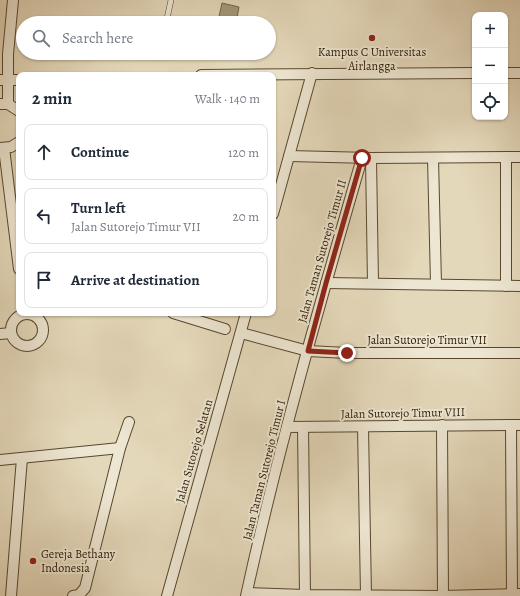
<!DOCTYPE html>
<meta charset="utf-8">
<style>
:root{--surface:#fff;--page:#f2f2f3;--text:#1f2937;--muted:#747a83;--line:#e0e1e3}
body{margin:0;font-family:Alegreya,serif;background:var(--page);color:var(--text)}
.controls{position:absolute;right:12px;top:12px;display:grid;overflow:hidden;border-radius:8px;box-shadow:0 1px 3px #0004}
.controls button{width:36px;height:36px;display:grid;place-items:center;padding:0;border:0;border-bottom:1px solid var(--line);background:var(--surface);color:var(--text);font:20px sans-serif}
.stop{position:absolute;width:12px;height:12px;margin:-9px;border:3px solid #8f2418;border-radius:50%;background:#fff}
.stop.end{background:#8f2418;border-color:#fff;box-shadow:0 1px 4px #0008}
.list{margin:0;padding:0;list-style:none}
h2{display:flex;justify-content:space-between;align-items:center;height:52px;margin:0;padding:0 16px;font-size:17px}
h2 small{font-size:13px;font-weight:400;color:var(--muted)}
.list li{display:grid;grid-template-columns:26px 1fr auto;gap:12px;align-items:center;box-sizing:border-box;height:56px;margin:0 8px 8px;padding:0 8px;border:1px solid var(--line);border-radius:8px}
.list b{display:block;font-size:15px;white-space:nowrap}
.list p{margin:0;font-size:13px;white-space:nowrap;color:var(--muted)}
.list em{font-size:13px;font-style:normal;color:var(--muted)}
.icon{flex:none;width:22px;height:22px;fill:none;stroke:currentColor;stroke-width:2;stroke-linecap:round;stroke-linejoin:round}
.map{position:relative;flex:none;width:520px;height:596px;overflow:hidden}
.search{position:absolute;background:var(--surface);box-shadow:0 1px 3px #0004;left:16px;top:16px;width:260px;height:44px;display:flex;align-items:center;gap:10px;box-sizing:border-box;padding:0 14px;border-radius:22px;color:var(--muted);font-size:15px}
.panel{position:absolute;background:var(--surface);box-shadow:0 1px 3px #0004;left:16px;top:72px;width:260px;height:244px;border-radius:8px}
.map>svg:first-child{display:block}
</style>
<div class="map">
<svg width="520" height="596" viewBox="0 0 520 596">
<rect width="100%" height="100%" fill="#e4d8ba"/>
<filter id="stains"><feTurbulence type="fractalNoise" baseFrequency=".005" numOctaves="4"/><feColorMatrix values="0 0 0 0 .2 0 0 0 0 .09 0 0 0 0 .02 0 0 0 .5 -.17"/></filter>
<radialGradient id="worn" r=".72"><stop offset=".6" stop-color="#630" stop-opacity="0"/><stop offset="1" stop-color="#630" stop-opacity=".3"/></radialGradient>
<path fill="#a5977b" stroke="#74644a" d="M222 3 239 7 236 23 218 21Z"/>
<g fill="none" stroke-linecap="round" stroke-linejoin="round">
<defs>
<path id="service" d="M166 23 171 0"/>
<g id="minor">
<path d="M505 73H520"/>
<path d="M201 75 475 73"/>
<path d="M0 80H19"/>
<path d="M0 104H8L19 111"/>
<path d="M8 104V54L13 0"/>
<path d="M0 148 11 147 19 142"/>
<path d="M4 148 19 269"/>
<path d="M289 156 371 158 520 157"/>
<path d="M506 157V286"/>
<path d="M371 158 373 283"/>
<path d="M433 158 436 284"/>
<path d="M273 214 312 73"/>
<path d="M326 283 520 286"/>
<path d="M173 313 225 329"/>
<circle cx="27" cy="330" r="16"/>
<path d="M241 333 308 351 347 353H520"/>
<path d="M0 334 11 333"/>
<path d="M442 425 443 596"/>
<path d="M511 425 512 594"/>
<path d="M287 427 520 425"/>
<path d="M303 427 305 595"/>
<path d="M363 428 366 595"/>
<path d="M0 460 120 448"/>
<path d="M247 593 305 595 443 596 520 594"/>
<path d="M11 596 22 458"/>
<path d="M73 596 79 595 85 588 120 448 129 422"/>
<path d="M167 596 246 313"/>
<path d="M246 596C278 449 320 303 362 158"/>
</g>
</defs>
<use href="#service" stroke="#58482e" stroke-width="6"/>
<use href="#minor" stroke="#58482e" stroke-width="12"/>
<use href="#service" stroke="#ede6d2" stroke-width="5"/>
<use href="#minor" stroke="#ede6d2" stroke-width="10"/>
</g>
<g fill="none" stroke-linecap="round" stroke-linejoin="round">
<path stroke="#8f2418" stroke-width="5" d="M347 353 308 351 326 283 362 158"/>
</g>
<g fill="#8f2418" stroke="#ede6d2" stroke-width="1.5">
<circle cx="372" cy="38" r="4"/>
<circle cx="33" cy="561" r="4"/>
</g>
<g text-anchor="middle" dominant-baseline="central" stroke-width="4" stroke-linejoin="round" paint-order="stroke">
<g font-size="12" fill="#2a1800" stroke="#ede6d2">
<text x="372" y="52">Kampus C Universitas<tspan x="372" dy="14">Airlangga</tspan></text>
<text x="41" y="554" text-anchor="start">Gereja Bethany<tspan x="41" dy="14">Indonesia</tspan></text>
</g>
<g font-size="12" fill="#2a1800" stroke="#ede6d2">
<text transform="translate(322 251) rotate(-74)">Jalan Taman Sutorejo Timur II</text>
<text x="427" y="340">Jalan Sutorejo Timur VII</text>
<text transform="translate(403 413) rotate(-1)">Jalan Sutorejo Timur VIII</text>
<text transform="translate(194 451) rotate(-74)">Jalan Sutorejo Selatan</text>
<text transform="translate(264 470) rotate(-76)">Jalan Taman Sutorejo Timur I</text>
</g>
</g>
<rect width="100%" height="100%" filter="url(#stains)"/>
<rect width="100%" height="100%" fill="url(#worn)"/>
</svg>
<div class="controls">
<button>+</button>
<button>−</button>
<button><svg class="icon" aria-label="locate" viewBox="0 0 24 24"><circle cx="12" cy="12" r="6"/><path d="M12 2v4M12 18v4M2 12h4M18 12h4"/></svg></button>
</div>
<div class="stop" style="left:362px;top:158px"></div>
<div class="stop end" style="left:347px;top:353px"></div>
<div class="search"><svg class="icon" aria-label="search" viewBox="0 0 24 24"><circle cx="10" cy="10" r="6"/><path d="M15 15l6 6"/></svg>Search here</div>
<section class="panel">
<h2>2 min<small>Walk · 140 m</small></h2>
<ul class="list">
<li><svg class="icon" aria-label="ahead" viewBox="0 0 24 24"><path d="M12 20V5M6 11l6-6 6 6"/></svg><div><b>Continue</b></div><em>120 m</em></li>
<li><svg class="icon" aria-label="left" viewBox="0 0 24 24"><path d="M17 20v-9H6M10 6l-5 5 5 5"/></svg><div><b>Turn left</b><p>Jalan Sutorejo Timur VII</p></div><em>20 m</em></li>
<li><svg class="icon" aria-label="arrive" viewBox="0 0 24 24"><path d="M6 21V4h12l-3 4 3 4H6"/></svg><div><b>Arrive at destination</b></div></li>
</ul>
</section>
</div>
